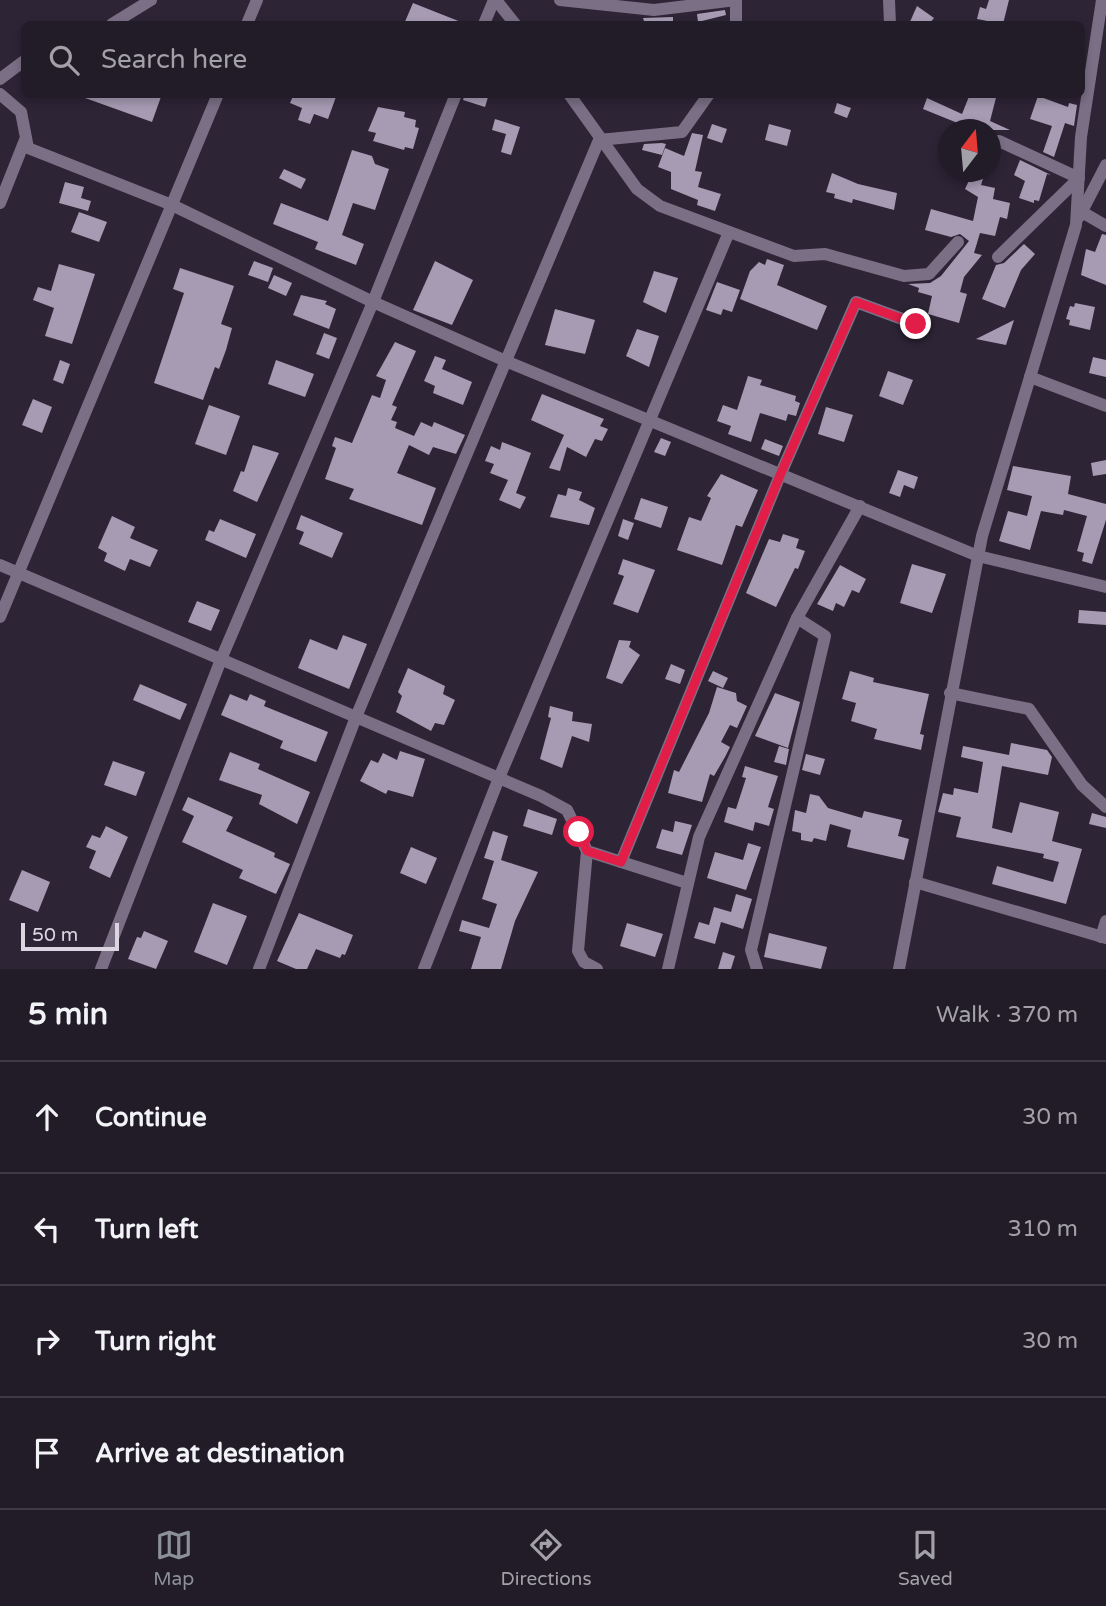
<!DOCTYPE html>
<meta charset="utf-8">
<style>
:root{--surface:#221b28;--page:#2e2834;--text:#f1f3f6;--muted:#a2a1a8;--line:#3f3945;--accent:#8c9099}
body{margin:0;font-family:"Varela Round",sans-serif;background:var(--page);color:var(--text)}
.compass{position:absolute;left:938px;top:119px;width:63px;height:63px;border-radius:50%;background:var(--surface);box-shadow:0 4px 10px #0003;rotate:16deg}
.scale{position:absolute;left:21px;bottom:18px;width:98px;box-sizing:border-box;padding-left:7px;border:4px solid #dbd5e1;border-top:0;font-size:19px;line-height:24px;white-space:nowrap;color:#dbd5e1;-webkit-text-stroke:5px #2d2436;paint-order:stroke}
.stop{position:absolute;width:21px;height:21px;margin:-16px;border:5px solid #e11d48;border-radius:50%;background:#fff}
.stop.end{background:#e11d48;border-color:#fff;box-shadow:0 2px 7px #0008}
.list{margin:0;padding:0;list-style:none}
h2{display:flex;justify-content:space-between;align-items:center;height:91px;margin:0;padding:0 28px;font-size:30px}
h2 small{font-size:23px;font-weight:400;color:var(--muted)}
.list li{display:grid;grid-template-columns:46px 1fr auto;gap:21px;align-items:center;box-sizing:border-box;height:112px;padding:0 28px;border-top:2px solid var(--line)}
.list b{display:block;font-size:26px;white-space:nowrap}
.list em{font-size:23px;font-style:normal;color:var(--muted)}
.icon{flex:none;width:38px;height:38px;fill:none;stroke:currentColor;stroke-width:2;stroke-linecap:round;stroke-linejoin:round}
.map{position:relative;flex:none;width:1106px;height:969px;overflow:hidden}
.search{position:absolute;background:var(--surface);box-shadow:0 4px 10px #0003;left:21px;right:21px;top:21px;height:77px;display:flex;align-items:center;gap:18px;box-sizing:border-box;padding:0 24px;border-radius:10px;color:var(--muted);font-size:26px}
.sheet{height:539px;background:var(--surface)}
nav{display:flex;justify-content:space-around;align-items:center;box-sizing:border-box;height:98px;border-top:2px solid var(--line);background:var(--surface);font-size:19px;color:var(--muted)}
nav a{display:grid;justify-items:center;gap:4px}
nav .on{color:var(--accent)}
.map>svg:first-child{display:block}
</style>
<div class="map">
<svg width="1106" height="969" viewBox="0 0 1106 969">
<rect width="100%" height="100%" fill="#2d2436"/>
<g fill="#a69bb3">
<path d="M989 0H1009L1003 24 977 19 980 7 986 9Z"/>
<path d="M413 3 466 24H404Z"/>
<path d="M917 6 934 18 929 24H909Z"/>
<path d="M725 10 726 15 698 22 697 14Z"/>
<path d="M673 17V23L660 24H645L643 18Z"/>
<path d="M74 94H162L152 122Z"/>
<path d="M294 94H337L328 119 314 114 310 124 298 120 302 108 290 103Z"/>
<path d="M465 94H489L485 107 463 100Z"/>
<path d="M970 94H997L990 121 1010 130H956L960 124 923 109 927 98 962 114Z"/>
<path d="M1038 96 1068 107 1069 103 1077 105 1074 126 1065 123 1054 157 1043 152 1052 126 1030 119Z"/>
<path d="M837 103 851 108 847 118 834 113Z"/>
<path d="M378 107 405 112 404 117 416 120 415 127 419 128 413 149 405 147 404 150 373 141 376 133 368 131Z"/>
<path d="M495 119 520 127 511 155 501 152 506 134 492 130Z"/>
<path d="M712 124 727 129 722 143 707 138Z"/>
<path d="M769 124 791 130 787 146 765 140Z"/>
<path d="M692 133 703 135 695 171 702 172 698 187 721 194 715 211 697 205 698 200 671 189V172L658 167 665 148 684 156Z"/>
<path d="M644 144 662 143 666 144 662 155 642 150Z"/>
<path d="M352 150 372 156 375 164 389 169 375 210 353 203 342 235 364 244 356 265 315 249 318 242 273 224 281 203 328 221Z"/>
<path d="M1020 160 1051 175 1047 174 1039 201 1034 200V203L1019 198 1025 181 1014 175Z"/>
<path d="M284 169 306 179 301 189 279 178Z"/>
<path d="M973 172H985L981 185 995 188 993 199 1010 203 1007 219 1000 217 995 236 980 233 974 253 982 255 964 277 960 292 967 294 959 323 928 314 932 296 918 292 919 288 908 284 930 283 941 276 969 241 960 234 951 237 925 230 931 209 973 221 978 197 965 189Z"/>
<path d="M832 173 858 184 897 193 894 210 853 199 852 203 834 198 835 194 826 192Z"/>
<path d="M65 182 84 187 81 198 91 201 88 211 59 203Z"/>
<path d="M79 212 107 222 99 242 71 232Z"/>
<path d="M1102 234 1106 235V285L1081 275 1086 249 1095 252Z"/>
<path d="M1024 244 1035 254 1021 270 1005 308 982 299 996 265 1004 263Z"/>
<path d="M767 259 784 265 777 285 827 306 817 330 740 299 750 271 759 262 765 265Z"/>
<path d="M254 261 273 268 268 282 248 275Z"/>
<path d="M435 261 473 280 452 325 413 310Z"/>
<path d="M59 264 95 274 72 344 45 336 54 308 33 300 38 287 51 291Z"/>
<path d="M180 268 234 286 221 324 232 328 226 350 219 369 215 367 203 400 154 383 184 293 173 289Z"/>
<path d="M654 271 678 278 666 313 643 302Z"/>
<path d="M274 275 292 283 286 296 268 288Z"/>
<path d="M717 282 740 290 732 312 723 309 721 315 706 310Z"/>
<path d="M301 295 327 301 325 304 336 309 329 329 293 315Z"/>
<path d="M1075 303 1095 307 1090 330 1069 325 1070 320 1066 319 1070 306 1074 307Z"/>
<path d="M555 309 595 320 585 354 545 345Z"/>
<path d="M1014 320 1006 345 976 339Z"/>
<path d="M637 329 659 336 649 367 626 356Z"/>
<path d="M324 333 337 338 329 359 316 354Z"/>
<path d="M395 342 416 351 392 405 397 407 391 420 397 422 395 428 414 436 421 422 432 427 434 422 465 435 456 454 433 447 429 455 409 445 397 473 436 488 422 525 349 499 354 489 325 479 336 448 332 446 335 437 352 443 372 395 380 398 386 380 376 376Z"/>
<path d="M435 356 446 360 442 369 472 382 463 405 433 393 435 386 424 381Z"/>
<path d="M1093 357 1106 360V377L1089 373Z"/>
<path d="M60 360 70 364 63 384 53 380Z"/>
<path d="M276 360 314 374 305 397 268 384Z"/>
<path d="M888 371 913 380 903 405 879 396Z"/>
<path d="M748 376 762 380 760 385 796 396 795 401 800 403 796 416 788 414 786 421 760 413 751 442 728 434 731 426 717 421 723 405 737 410Z"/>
<path d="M542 394 604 419 600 426 608 429 602 441 595 439 586 457 567 447 560 471 549 468 564 435 531 420Z"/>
<path d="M33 399 52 407 42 433 22 425Z"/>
<path d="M209 405 240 416 226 455 195 444Z"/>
<path d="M826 407 853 415 844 442 818 434Z"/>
<path d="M661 438 671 442 665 456 654 452Z"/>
<path d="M765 439 783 446 779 456 761 449Z"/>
<path d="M502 442 531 453 516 493 526 497 520 509 499 500 508 480 490 473 494 464 485 461 491 446 500 450Z"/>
<path d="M253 445 279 453 257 502 233 491 241 471 244 472Z"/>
<path d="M1106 460V474L1093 476 1091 463Z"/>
<path d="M1013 466 1071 476 1068 494 1106 504V520L1092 564 1082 561 1084 553 1077 551 1087 516 1064 510 1063 515 1041 511 1030 550 999 541 1008 511 1027 516 1032 496 1007 490Z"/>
<path d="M898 470 918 477 914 489 904 485 900 497 889 493Z"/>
<path d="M721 474 758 490 742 527 736 525 722 565 677 550 689 517 701 521 711 498 707 496Z"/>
<path d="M568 488 582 492 579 500 595 508 589 525 550 517 558 494 566 496Z"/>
<path d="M641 498 668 507 661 528 634 519Z"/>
<path d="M301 515 343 533 332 558 299 544 304 532 296 529Z"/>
<path d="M112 516 135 527 130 538 158 550 150 567 130 559 125 571 104 561 107 553 98 548Z"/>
<path d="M220 519 256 534 246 558 205 540 209 530 214 532Z"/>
<path d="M623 519 634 523 628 540 618 536Z"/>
<path d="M783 534 799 539 796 548 805 551 798 569 795 568 776 607 746 593 769 539 780 542Z"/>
<path d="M623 559 655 570 638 613 613 604 624 576 618 574Z"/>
<path d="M912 564 946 574 932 613 900 603Z"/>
<path d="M840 565 866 579 859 593 852 590 844 607 836 603 833 611 817 604Z"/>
<path d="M197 601 220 610 211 631 188 622Z"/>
<path d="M1079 610 1106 612V625L1078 623Z"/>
<path d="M343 635 367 644 349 689 298 668 310 639 337 650Z"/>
<path d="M619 640 631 641 629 647 640 655 622 684 606 678Z"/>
<path d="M671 664 685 670 680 684 665 679Z"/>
<path d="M408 668 445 686 443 694 455 700 444 725 435 723 431 731 396 712 402 696 398 692Z"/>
<path d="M713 671 728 678 723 688 708 681Z"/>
<path d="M850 671 874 678 873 682 929 694 920 734 924 735 921 750 874 739 877 729 851 721 856 703 842 699Z"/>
<path d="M140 684 187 704 180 720 133 700Z"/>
<path d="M717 687 736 693 737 701 747 706 737 728 730 725 721 742 730 747 725 757 714 776 710 774 702 802 668 793 674 770 679 772 709 713Z"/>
<path d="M775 693 800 702 788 748 755 736Z"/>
<path d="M230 694 247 701 250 694 266 701 264 706 328 732 316 762 280 748 283 741 221 715Z"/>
<path d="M550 706 573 712 572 721 592 724 589 742 572 736 562 768 540 759 551 718 548 717Z"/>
<path d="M1011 743 1047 750 1052 757 1048 775 1002 766 992 828 1012 833 1020 802 1059 812 1052 841 1082 849 1066 904 992 884 997 866 1053 882 1059 862 1043 858 1044 854 956 837 961 817 938 812 943 793 953 795 954 788 978 793 983 762 961 757 963 746 1009 755Z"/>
<path d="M779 746 789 749 786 765 774 762Z"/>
<path d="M400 751 425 759 413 797 388 790 386 794 360 781 371 760 378 763 383 753 397 760Z"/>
<path d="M230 752 260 764 258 769 310 792 297 824 259 804 262 795 219 780Z"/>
<path d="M806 754 825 759 820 775 802 770Z"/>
<path d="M113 761 145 772 136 796 104 785Z"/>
<path d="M745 766 778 776 768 807 774 809 769 826 755 822 753 831 724 822 728 807 736 809 746 778 742 777Z"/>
<path d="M810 794 819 796 828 808 862 818 864 811 902 820 898 836 909 839 904 860 847 847 851 830 830 824 826 841 814 838 812 842 801 840V833L792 831 795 810 806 813Z"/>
<path d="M188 797 233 817 226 831 275 853 274 857 290 864 276 894 239 878 243 870 182 842 194 816 182 810Z"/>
<path d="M528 809 557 819 552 835 523 826Z"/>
<path d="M1092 813 1106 817V828L1089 824Z"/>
<path d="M675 821 692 825 682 855 656 848 662 829 673 832Z"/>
<path d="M106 826 128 837 110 878 89 868 96 851 86 847 92 835 100 838Z"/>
<path d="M493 831 508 836 501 860 538 872 515 921 501 969H471L481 937 459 931 462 920 489 928 497 904 482 899 494 861 484 858Z"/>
<path d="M748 843 761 847 746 890 707 878 715 852 743 860Z"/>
<path d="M411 847 437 858 426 884 400 873Z"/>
<path d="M22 870 50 882 38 912 9 900Z"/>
<path d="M736 894 752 899 743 929 721 922 715 944 694 938 699 922 709 925 714 907 731 912Z"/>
<path d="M213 903 247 916 227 965 194 952Z"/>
<path d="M299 913 353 935 345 955 342 954 340 958 316 949 307 969H296L277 961Z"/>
<path d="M627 923 663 934 655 957 620 946Z"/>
<path d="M144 931 168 941 156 969 128 959 137 937 141 938Z"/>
<path d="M769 933 827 947 821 969 764 957Z"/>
<path d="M723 952 735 956 731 969H718Z"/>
</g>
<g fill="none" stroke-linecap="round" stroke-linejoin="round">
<g stroke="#7a6f85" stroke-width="12">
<path d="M496 0 515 24"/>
<path d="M560 0 654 10 736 0"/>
<path d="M889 0 890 24"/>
<path d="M112 24 151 0"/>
<path d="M247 24 257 0"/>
<path d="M484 24 494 0"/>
<path d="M736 24V0"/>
<path d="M0 79 24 61"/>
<path d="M0 94 21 112 28 148 172 205 373 302 508 362 978 556 1106 587"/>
<path d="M569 94 637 189 660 206 794 256 825 254 904 276 929 274 958 242"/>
<path d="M0 203 25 140"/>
<path d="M1082 212 1106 226"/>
<path d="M1079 217 1106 165"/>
<path d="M998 257 1079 178 999 141"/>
<path d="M1030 377 1106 406"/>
<path d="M0 565 541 796 567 810 587 851 687 883"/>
<path d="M0 617 218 94"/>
<path d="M950 693 1029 709 1082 785 1106 807"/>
<path d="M587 851 578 951 584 962 597 969"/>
<path d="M621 862 781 473 856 302 916 324"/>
<path d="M915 882 1106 938"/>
<path d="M1101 937 1106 921"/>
<path d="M101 969 222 657 373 302 456 94"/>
<path d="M259 969 356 717 599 140 682 132 709 94"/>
<path d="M424 969 499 778 729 232"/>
<path d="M668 969 699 837 797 618 860 506"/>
<path d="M757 969 751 950 825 636 797 618"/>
<path d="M899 969 982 536 1076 225 1081 137 1102 0"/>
</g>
</g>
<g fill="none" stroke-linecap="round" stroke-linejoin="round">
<path stroke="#e11d48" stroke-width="9" d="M579 832 587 851 621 862 781 473 856 302 916 324"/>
</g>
</svg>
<svg class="compass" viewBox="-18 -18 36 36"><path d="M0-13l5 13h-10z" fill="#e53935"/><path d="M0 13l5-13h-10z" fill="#a2a1a8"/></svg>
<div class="scale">50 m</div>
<div class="stop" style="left:579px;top:832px"></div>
<div class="stop end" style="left:916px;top:324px"></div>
<div class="search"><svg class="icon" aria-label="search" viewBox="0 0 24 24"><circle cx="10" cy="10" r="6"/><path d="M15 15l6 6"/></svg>Search here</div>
</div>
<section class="sheet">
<h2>5 min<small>Walk · 370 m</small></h2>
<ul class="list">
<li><svg class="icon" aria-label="ahead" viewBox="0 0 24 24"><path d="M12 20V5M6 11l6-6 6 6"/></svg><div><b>Continue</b></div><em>30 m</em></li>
<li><svg class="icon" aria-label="left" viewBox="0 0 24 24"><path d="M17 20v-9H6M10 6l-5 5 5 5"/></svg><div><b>Turn left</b></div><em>310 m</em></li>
<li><svg class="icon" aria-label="right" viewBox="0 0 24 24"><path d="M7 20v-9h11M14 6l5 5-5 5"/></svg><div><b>Turn right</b></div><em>30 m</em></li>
<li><svg class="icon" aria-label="arrive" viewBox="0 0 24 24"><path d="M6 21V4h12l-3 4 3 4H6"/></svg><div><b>Arrive at destination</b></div></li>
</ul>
</section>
<nav>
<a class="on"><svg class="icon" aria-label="map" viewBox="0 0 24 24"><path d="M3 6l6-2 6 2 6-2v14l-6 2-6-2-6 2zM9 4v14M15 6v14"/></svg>Map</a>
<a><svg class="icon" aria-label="directions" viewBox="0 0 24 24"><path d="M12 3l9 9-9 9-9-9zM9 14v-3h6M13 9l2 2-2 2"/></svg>Directions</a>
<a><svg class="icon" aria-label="saved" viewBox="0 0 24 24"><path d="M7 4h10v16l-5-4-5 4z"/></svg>Saved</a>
</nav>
